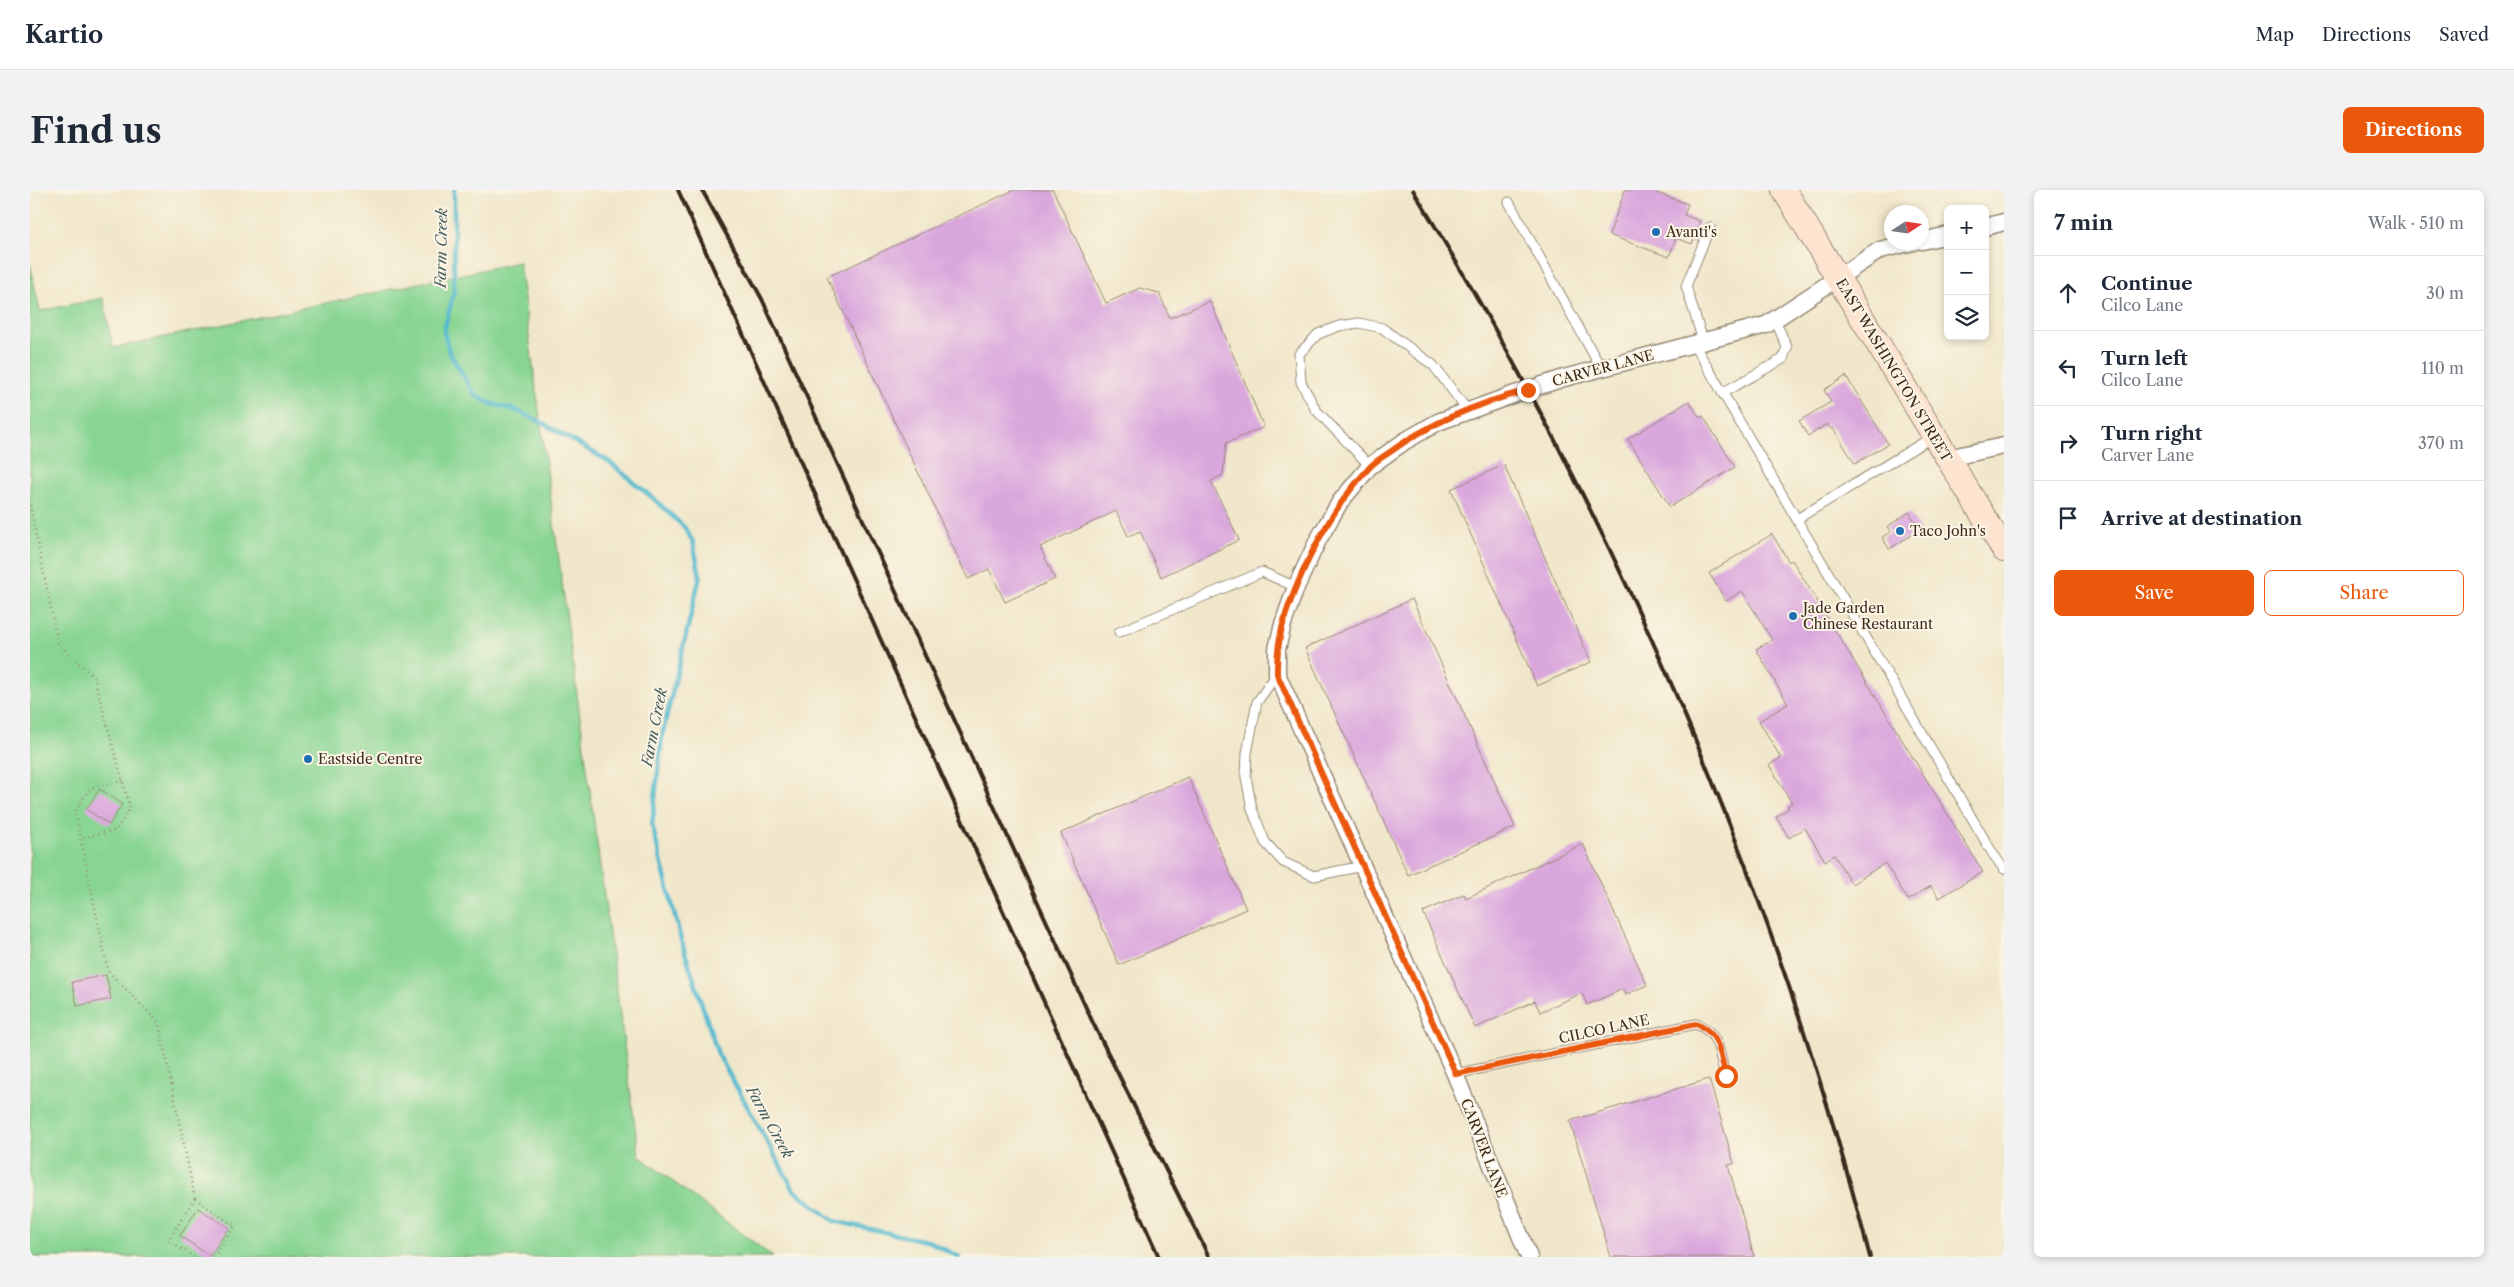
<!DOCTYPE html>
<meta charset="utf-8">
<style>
:root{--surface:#fff;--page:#f2f2f3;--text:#1f2937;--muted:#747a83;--line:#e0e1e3;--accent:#ea580c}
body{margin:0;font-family:"Libre Caslon Text",serif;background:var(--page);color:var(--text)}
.controls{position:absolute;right:15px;top:15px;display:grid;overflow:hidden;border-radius:8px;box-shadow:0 2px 8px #0003}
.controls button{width:45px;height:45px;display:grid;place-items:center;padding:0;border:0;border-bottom:1px solid var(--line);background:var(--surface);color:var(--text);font:25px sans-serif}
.compass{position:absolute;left:1854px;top:15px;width:45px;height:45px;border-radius:50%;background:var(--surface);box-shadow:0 2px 8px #0003;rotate:78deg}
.stop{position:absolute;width:15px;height:15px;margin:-11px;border:4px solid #ea580c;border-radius:50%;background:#fff}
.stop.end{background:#ea580c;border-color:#fff;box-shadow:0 1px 5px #0008}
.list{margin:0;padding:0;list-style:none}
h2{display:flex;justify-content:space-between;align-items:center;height:65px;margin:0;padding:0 20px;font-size:21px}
h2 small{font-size:16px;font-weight:400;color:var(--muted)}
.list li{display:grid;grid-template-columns:32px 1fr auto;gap:15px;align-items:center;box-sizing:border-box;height:75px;padding:0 20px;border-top:1px solid var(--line)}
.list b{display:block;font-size:19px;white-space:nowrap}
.list p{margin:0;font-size:16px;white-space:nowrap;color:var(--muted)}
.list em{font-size:16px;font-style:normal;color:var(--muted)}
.actions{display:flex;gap:10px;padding:15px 20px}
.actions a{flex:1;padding:11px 0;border:1px solid var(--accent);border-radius:8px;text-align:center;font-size:18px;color:var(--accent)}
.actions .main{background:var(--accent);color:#fff}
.icon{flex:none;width:28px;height:28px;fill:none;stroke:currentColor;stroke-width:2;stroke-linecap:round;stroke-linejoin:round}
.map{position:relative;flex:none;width:1974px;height:1067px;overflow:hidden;border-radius:8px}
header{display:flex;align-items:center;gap:30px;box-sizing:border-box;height:70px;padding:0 25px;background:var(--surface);border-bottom:1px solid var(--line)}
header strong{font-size:24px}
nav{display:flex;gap:28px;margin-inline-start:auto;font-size:18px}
.intro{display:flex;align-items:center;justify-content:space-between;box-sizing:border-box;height:120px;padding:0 30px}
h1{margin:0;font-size:35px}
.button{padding:12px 22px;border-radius:8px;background:var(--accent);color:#fff;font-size:18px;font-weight:700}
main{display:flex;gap:30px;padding:0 30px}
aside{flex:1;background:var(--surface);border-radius:8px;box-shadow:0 2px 8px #0003}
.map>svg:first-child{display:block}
</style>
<header>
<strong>Kartio</strong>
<nav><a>Map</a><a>Directions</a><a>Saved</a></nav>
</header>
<div class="intro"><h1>Find us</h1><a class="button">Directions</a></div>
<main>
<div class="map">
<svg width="1974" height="1067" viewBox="0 0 1974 1067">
<rect width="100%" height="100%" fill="#fcf5e5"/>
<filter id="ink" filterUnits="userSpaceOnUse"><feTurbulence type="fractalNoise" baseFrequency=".02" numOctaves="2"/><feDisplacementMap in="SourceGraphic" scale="10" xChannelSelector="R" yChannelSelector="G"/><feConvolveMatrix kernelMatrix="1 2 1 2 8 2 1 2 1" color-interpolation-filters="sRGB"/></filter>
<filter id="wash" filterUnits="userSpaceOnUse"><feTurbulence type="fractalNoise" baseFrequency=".0096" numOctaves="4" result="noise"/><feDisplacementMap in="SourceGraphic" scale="20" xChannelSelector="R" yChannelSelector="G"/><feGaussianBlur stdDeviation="1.12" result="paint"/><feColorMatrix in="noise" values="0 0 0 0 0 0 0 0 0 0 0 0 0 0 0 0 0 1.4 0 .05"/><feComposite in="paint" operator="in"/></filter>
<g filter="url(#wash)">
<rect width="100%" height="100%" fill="#f0e7ca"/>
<path fill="#88d593" stroke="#628058" d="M489 72 609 966 743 1067H0V74L10 121 73 108 83 158Z"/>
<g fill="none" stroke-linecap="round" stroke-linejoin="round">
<path stroke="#52b9cf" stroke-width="4.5" d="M424 0V101L414 141 419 162 445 205 462 214 485 220 509 231 578 271 624 309 655 338 663 352 670 386 632 546 622 635 651 750 688 864 764 1000 804 1031 900 1052 929 1067"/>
</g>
<g id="blocks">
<g fill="#daa7dd">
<path d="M984 0H1023L1076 113 1110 98 1129 103 1140 128 1180 111 1234 237 1196 253 1193 285 1181 291 1209 350 1131 387 1110 341 1098 346 1086 321 1010 357 1025 389 975 412 959 379 938 389 797 87Z"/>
<path d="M1595 0H1627V3L1658 14 1654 25 1670 31 1662 54 1646 48 1639 67 1579 45Z"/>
<path d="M1816 186 1858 254 1825 274 1803 238 1801 239 1797 234 1778 246 1769 231 1801 212 1794 200Z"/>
<path d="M1659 211 1670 228 1673 226 1705 277 1640 317 1598 249Z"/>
<path d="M1474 275 1561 472 1507 496 1421 299Z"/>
<path d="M1879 322 1890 340 1859 359 1852 347 1861 342 1857 337Z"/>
<path d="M1742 344 1759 372 1762 370 1953 682 1909 708 1901 696 1878 710 1855 673 1822 694 1804 665 1795 671 1775 638 1759 648 1746 627 1759 618 1757 616 1762 613 1739 575 1751 568 1729 531 1758 514 1726 459 1742 450 1712 401 1696 411 1679 383Z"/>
<path d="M1382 409 1485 637 1378 685 1275 458Z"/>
<path d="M1158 587 1216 719 1089 775 1031 643Z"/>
<path d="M70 599 92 614 79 635 56 619Z"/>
<path d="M1553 654 1617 795 1595 805 1593 799 1557 815 1552 803 1510 822 1505 811 1445 838 1393 722 1434 704 1436 708Z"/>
<path d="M76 785 81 809 47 816 42 792Z"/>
<path d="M1679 889 1704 974 1698 975 1724 1067H1581L1540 931Z"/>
<path d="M168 1018 199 1038 180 1066 150 1046Z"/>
</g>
</g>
</g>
<g filter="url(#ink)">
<use href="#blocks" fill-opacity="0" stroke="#968874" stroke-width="1"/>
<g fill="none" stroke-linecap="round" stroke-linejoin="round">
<defs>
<g id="service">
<path d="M1479 12 1571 178"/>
<path d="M1673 151 1656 96 1680 37"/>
<path d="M1664 154 1963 664 1974 679"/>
<path d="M1692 203 1753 169 1757 157 1745 130"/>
<path d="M1340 276 1286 220 1271 192 1269 164 1288 144 1309 136 1329 133 1352 138 1403 175 1438 221"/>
<path d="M1767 329 1904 246"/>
<path d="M1089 442 1232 382 1266 397"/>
<path d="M1247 484 1227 512 1217 563 1216 587 1222 619 1235 652 1253 672 1284 686 1333 676"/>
<path d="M1425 884 1666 834C1690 843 1689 863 1695 886"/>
</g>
<g id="minor">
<path d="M1955 37 1974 32"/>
<path d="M1892 51 1918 45"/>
<path d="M1917 268 1974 256"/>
<path d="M1499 1067 1425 884 1247 484V459L1253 434 1266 397 1288 350 1310 312 1340 276 1375 251 1408 232 1485 204 1534 188 1736 135 1850 60 1883 52"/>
</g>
<path id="secondary" d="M1754 0 1974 360"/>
</defs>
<use href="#service" stroke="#968874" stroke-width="11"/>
<use href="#minor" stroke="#968874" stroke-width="19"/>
<use href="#secondary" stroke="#968874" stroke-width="26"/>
<g stroke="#968874" stroke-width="2.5" stroke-dasharray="1 4" stroke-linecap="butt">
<path d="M0 315 28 454 64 487 100 618 86 640 51 648"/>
<path d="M93 591 60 598 45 621 78 781 129 833 165 1009"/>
<path d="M164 1067 138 1050 165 1009 205 1036 184 1067"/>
</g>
<use href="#service" stroke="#fff" stroke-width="9"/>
<use href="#minor" stroke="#fff" stroke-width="16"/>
<use href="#secondary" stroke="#fde4d0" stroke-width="24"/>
<g stroke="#3b2a1e" stroke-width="4">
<path d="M648 0 1129 1067"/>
<path d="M672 0 732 109 1063 833 1179 1067"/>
<path d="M1383 0C1586 330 1743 692 1840 1067"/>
</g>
</g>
</g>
<g fill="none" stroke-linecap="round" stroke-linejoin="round" filter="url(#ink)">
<path stroke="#ea580c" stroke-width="6" d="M1498 200C1449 213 1401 232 1360 262 1353 267 1345 271 1339 278 1311 308 1291 342 1274 379 1258 415 1246 444 1247 484L1426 884 1666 834C1690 843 1689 862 1696 886"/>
</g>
<g fill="#1f6fb2" stroke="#fcf5e5" stroke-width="2">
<circle cx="1626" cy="42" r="5"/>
<circle cx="1870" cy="341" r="5"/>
<circle cx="1763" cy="426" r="5"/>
<circle cx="278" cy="569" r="5"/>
</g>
<g text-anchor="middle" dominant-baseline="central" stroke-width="4" stroke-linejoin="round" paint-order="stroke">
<g font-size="14" fill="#3b2a1e" stroke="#fcf5e5" text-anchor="start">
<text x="1636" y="42">Avanti's</text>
<text x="1880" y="341">Taco John's</text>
<text x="1773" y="418">Jade Garden<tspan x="1773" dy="16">Chinese Restaurant</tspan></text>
<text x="288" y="569">Eastside Centre</text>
</g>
<g font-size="14" fill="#3b2a1e" stroke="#fcf5e5">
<text transform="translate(1573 178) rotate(-15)">CARVER LANE</text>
<text transform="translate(1864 180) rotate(59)">EAST WASHINGTON STREET</text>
<text transform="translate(1574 839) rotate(-12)">CILCO LANE</text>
<text transform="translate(1454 958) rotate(69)">CARVER LANE</text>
</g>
<g font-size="15" font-style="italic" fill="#435c5c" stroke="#fcf5e5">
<text transform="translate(411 58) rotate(-89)">Farm Creek</text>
<text transform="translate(624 537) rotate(-79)">Farm Creek</text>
<text transform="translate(740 932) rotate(61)">Farm Creek</text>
</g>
</g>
</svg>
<div class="controls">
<button>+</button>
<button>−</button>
<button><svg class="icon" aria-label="layers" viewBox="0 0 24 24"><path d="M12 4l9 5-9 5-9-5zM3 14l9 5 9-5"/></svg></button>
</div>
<svg class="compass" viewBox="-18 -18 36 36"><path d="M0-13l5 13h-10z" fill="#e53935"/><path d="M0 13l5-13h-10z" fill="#747a83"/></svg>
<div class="stop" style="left:1696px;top:886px"></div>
<div class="stop end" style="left:1498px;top:200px"></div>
</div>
<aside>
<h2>7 min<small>Walk · 510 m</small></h2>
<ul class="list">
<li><svg class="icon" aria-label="ahead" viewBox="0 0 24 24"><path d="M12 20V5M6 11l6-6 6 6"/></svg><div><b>Continue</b><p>Cilco Lane</p></div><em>30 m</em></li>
<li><svg class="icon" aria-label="left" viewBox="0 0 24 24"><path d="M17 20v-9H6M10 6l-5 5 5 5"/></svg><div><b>Turn left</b><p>Cilco Lane</p></div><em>110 m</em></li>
<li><svg class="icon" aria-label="right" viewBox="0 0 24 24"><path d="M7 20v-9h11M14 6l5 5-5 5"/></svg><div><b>Turn right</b><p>Carver Lane</p></div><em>370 m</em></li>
<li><svg class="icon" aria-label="arrive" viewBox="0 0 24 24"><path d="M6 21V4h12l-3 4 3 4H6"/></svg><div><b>Arrive at destination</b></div></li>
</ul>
<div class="actions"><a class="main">Save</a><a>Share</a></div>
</aside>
</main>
